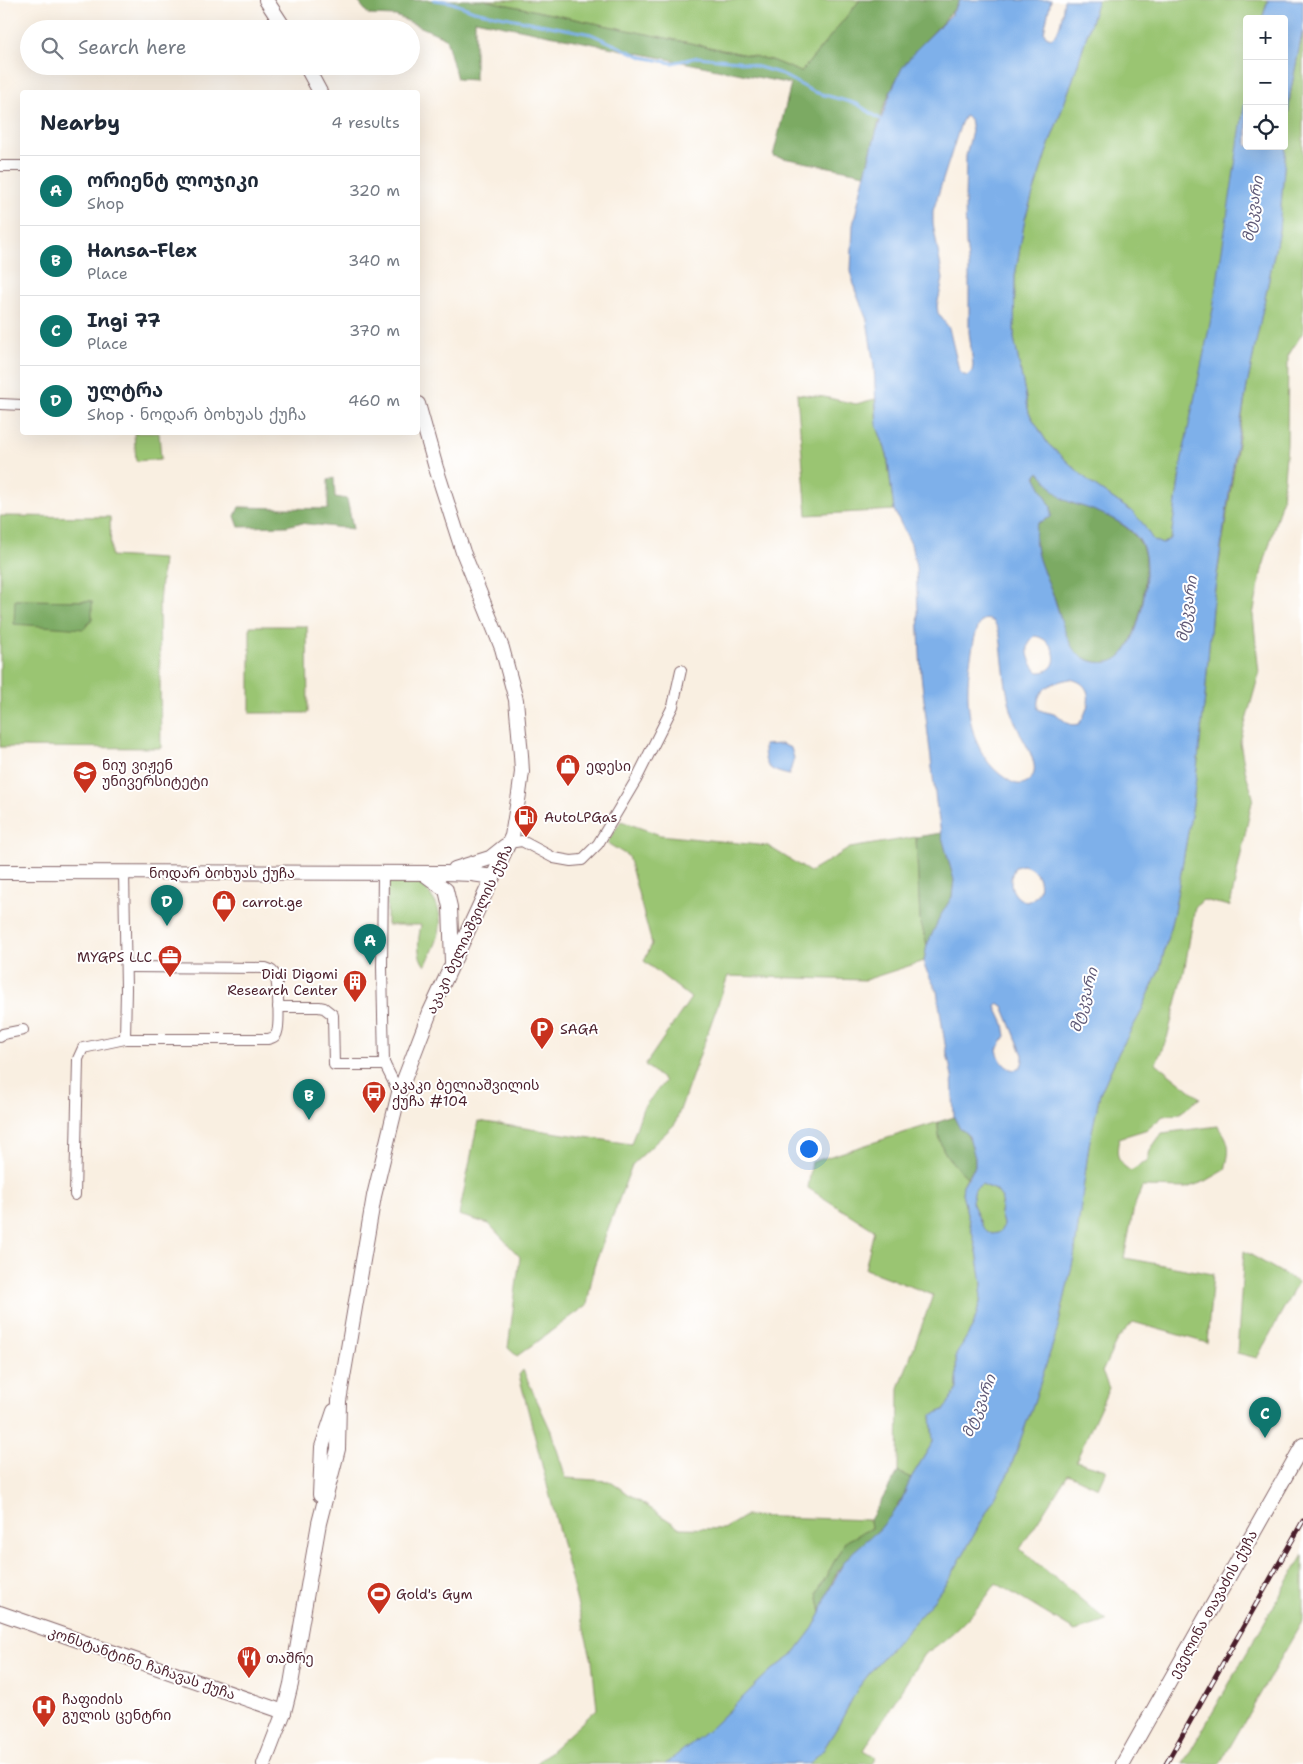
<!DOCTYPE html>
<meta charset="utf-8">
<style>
:root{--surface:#fff;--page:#f6f6f7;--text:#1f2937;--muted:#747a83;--line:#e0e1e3;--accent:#0f766e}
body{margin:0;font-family:"Shantell Sans","Noto Sans Georgian",sans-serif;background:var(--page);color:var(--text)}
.controls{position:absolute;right:15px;top:15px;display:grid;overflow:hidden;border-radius:5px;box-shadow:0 5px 20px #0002}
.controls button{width:45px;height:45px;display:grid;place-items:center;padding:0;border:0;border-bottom:1px solid var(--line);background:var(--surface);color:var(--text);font:25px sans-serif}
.you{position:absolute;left:808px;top:1148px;width:18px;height:18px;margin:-12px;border:4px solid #fff;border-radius:50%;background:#1a73e8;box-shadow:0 0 0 8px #1a73e833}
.badge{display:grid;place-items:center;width:32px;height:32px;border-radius:50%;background:var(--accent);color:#fff;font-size:16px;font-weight:700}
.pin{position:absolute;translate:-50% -41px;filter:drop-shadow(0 1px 2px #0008)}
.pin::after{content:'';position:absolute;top:26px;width:18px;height:15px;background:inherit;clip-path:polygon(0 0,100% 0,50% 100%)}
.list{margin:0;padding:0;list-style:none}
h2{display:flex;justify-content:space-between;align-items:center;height:65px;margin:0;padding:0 20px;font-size:21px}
h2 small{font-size:16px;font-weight:400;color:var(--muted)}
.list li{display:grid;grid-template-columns:32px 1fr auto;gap:15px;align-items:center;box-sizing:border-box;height:70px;padding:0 20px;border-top:1px solid var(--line)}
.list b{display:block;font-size:19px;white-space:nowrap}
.list p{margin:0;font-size:16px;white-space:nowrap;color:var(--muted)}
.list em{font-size:16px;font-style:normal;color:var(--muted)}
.icon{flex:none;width:28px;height:28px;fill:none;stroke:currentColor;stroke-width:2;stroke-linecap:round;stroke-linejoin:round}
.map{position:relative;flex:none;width:1303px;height:1764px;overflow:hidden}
.search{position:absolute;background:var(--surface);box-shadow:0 5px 20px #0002;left:20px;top:20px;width:400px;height:55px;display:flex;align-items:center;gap:12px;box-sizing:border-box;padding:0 18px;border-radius:28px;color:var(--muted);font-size:19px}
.panel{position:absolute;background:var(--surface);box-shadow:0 5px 20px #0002;left:20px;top:90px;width:400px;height:345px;border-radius:5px}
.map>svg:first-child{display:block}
</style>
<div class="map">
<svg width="1303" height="1764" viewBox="0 0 1303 1764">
<rect width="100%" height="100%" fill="#fff"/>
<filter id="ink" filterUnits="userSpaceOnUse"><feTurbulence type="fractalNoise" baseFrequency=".02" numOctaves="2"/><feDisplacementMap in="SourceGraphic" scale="10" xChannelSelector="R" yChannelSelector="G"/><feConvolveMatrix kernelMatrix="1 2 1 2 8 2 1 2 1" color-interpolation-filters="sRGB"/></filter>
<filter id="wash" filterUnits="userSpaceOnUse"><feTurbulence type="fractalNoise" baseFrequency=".0096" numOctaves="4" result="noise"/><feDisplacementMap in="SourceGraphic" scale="20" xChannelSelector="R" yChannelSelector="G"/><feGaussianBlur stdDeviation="1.12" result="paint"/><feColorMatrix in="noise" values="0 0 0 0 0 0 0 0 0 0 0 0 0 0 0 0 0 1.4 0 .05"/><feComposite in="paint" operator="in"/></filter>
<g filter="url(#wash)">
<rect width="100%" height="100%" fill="#f9efe1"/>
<g fill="#9ac572" stroke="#72724e" fill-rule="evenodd">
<path d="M484 0H860L801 72 771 60Z"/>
<path d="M1098 0H1268L1262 19H1247V86L1224 248 1204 361 1182 458 1172 531 1171 538 1162 544 1153 540 1131 511 1092 484 1048 444 1029 413 1014 338 1015 276 1025 219 1046 153 1073 79Z"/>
<path d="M1303 29V332L1288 356 1287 445 1282 500 1261 574 1253 615 1259 674 1240 742 1245 770 1253 797 1230 906 1203 900 1195 907 1184 973 1167 1038 1156 1063 1200 1098 1179 1114 1163 1116 1148 1129 1119 1138C1116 1154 1116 1162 1131 1171L1148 1160 1150 1150 1162 1133 1218 1126C1231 1142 1230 1150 1225 1170L1206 1181 1186 1188 1142 1187 1134 1207 1124 1258 1213 1274 1207 1343 1133 1322 1117 1340 1102 1372 1109 1388 1076 1461 1106 1470 1098 1488 1068 1474 1020 1549 1107 1621 1075 1631 996 1583C980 1608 950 1639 924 1654L864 1750 876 1757 872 1764H809L823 1750 838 1726 858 1688 876 1665 929 1606 951 1576 1009 1472 1035 1399 1057 1331 1074 1257 1089 1145 1100 1094 1119 1052 1140 1014 1160 968 1174 912 1193 804 1205 697 1212 608 1247 386 1279 230 1290 95Z"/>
<path d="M797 394 824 397 856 404 875 399 877 426 887 454 894 510 807 515Z"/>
<path d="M134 433H159L161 459 136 461Z"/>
<path d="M0 516 110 517 111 556 163 559 159 603 161 748 0 747ZM16 600 91 601 92 602 15 624Z"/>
<path d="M250 626H307L308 713H250Z"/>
<path d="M621 821 660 835 768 846 810 872 850 848 916 837 920 920 927 945 924 961 865 980 728 976 675 1124 632 1165 594 1266 587 1305 517 1356 508 1348 520 1257 489 1224 459 1215 478 1121 631 1144 643 1108 665 1081 645 1065 691 998 644 961 652 944 628 856 607 843Z"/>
<path d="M409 880 419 882C450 912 443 932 425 966 416 956 418 938 421 925H387V882Z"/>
<path d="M938 1122C938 1150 948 1159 967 1177L963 1185 962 1194 977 1251 982 1284 980 1303 973 1326 956 1355 957 1389 944 1410 931 1415 933 1442 911 1478 898 1472 899 1388 933 1295 865 1269 874 1230 808 1188 812 1162Z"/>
<path d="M982 1184 997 1191 1002 1198 1000 1213 1003 1224 1002 1229 998 1233 992 1234 987 1231 982 1226 972 1202 975 1189Z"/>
<path d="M1244 1251 1298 1282 1257 1358 1237 1353Z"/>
<path d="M523 1370 551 1431 566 1478 609 1481 680 1528 724 1529 745 1516 870 1520 871 1528 845 1542 817 1593 821 1613 813 1628 792 1656 768 1673 710 1729 684 1751 665 1764H536L597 1709 592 1661 519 1375Z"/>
<path d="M1303 1555V1620L1220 1764H1183Z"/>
</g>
<g fill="#7baa64" stroke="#626448">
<path d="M357 0H484L771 60 801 72 860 0H960C944 26 919 42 903 68 883 99 874 138 865 174L773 156 791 84 475 20V80L457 79 446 38 396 16 369 15Z"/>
<path d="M1037 473H1041C1049 483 1056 495 1067 501 1073 504 1081 506 1088 508 1108 515 1130 526 1141 544 1153 565 1139 645 1118 659 1111 663 1103 663 1096 662 1086 660 1076 655 1071 646 1063 632 1060 614 1055 599 1046 575 1032 554 1036 527L1038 523 1051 517V507L1036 478Z"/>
<path d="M334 478 335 497 347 499 353 529 299 523 287 526 239 527 235 516 239 507 328 509V480Z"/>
<path d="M15 600 92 601V619L84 629 14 624Z"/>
<path d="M941 833 954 880 952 897 941 915 927 945 920 920 916 837Z"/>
<path d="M954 1117C959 1129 964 1129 969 1138 974 1146 975 1157 975 1167L967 1177C948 1159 938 1150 938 1122Z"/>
<path d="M898 1472 911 1478C902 1503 888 1523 868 1541 860 1547 852 1553 845 1561 833 1576 826 1595 821 1613L817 1593 845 1542 871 1528 870 1520Z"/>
</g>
<g fill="#7eb0ea" stroke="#64688a" fill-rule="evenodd">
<path d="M960 0H1051L1044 32 1046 36 1051 38C1062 33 1062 11 1064 0H1098L1073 79 1046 153 1025 219 1015 276 1014 338 1029 413 1048 444 1092 484 1131 511 1141 521 1153 540 1162 544 1171 538 1182 458 1213 309 1247 86V146H1284V19H1262L1268 0H1303V29L1290 95 1279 230 1247 386 1233 467 1212 608 1205 697 1193 804 1174 912 1160 968 1140 1014 1119 1052 1100 1094 1089 1145 1074 1257 1057 1331 1035 1399 1009 1472 951 1576 929 1606 876 1665 858 1688 838 1726 823 1750 809 1764H665L710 1729 768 1673 792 1656 813 1628 821 1613 827 1594 844 1562 854 1551 880 1529 900 1504 911 1478 933 1442 931 1415 944 1410 957 1389 956 1355 973 1326 980 1303 982 1284 977 1251 962 1194 963 1185 975 1167V1158L969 1136 959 1127 954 1117 952 1076 945 1044 937 991 925 968 924 961 927 945 941 915 952 897 954 880 941 833 936 802 921 675 916 567 911 544 894 510 887 454 877 426 874 366 867 320 855 290 851 271 853 225 862 185 876 133 892 89 902 68 915 51 951 15ZM965 116 970 119 972 131 966 156 965 200 966 244 969 268V332L973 365 972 371 967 376 962 374 959 370 949 328 938 313 937 306 943 279 933 223V211L961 123ZM1039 472 1042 475C1049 483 1055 494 1065 500 1073 504 1082 506 1090 509 1108 516 1133 526 1142 545 1153 568 1140 646 1117 659 1110 663 1103 663 1095 662 1085 660 1075 654 1071 645 1063 630 1059 611 1053 595 1045 572 1032 554 1036 527L1038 523 1051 517V507L1035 476ZM983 620C995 617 997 627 1000 636 1003 658 1004 680 1009 701 1011 712 1015 723 1020 733 1026 746 1046 773 1025 783 1016 787 1008 780 1001 775 965 747 964 692 972 651 974 641 976 627 983 620ZM1035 636C1058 640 1063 673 1038 672 1029 664 1022 645 1035 636ZM1070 679C1096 684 1090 708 1079 724 1068 727 1066 721 1058 716 1052 712 1044 713 1038 709 1035 689 1053 682 1070 679ZM1023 865C1042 869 1047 896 1026 902 1011 896 1007 882 1015 867ZM998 1003 1003 1006 1023 1055C1024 1080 1000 1070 997 1049L1006 1036 1004 1024 996 1007ZM982 1184 997 1191 1002 1198 1000 1213 1003 1224 1002 1229 998 1233 992 1234 987 1231 982 1226 972 1202 975 1189Z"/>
<path d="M781 744 791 748 794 758 789 775C768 770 764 767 764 745Z"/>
</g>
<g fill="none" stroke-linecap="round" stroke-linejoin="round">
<path stroke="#7eb0ea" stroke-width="3" d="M434 0 450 2 474 11 591 34 642 57 672 63 698 57 738 61 779 73 814 92 857 104 880 119"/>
</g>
</g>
<g filter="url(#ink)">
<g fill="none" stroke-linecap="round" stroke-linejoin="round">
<defs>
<g id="street">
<path d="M0 166H22"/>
<path d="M0 404 22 405"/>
<path d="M508 843 522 841 554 858 571 861 582 860 598 844 636 780 673 706 681 670"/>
<path d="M124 872 126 989 125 1039"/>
<path d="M383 873 382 967 384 1063 399 1093"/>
<path d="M278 1007H319L324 1008 333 1015 334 1065H385"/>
<path d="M0 1037 3 1034 23 1030"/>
<path d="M75 1195 78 1059 83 1048 125 1039H268C272 1038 276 1037 277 1032 280 1024 278 983 275 975 273 971 270 969 266 968L126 967"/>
</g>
<g id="secondary">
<path d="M266 0 285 29"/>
<path d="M306 66 320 92"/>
<path d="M455 869 490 858 505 846"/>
<path d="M0 872 445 873 472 874 493 877"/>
<path d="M423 873 446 890 450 907 452 962"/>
<path d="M320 1495 322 1447 334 1411"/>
<path d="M0 1613 284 1712"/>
<path d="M264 1764 284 1712 291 1684 319 1523 338 1449 339 1401 374 1196 399 1093 430 1012 512 836 519 794 522 772 521 755 516 700 502 648 463 552 436 468 418 404"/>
<path d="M1123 1764 1303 1445"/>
</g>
</defs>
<use href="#street" stroke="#87686b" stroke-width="12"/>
<use href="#secondary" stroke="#87686b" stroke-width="16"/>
<use href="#street" stroke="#fff" stroke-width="10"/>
<use href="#secondary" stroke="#fff" stroke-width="14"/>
<defs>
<path id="rail" d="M1166 1764 1303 1521"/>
</defs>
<use href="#rail" stroke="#4a1f2b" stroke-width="5"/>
<use href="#rail" stroke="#fff" stroke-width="3" stroke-dasharray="9" stroke-linecap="butt"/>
</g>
</g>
<defs>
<symbol id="shop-pin" viewBox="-11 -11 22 30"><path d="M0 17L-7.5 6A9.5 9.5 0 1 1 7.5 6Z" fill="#c8321e" stroke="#fff"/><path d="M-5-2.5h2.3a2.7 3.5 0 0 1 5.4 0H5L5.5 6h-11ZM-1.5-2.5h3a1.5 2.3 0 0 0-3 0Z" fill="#fff"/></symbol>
<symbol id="university-pin" viewBox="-11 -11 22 30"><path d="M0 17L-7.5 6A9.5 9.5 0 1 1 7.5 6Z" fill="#c8321e" stroke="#fff"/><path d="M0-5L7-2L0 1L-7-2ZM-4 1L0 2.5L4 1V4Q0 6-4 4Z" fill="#fff"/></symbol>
<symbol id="fuel-pin" viewBox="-11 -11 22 30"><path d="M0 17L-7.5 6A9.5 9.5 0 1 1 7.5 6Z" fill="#c8321e" stroke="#fff"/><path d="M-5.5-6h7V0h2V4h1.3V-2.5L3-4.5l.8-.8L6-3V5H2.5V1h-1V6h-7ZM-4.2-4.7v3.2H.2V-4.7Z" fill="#fff"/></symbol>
<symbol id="office-pin" viewBox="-11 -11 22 30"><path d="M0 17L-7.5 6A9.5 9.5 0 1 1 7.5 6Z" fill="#c8321e" stroke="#fff"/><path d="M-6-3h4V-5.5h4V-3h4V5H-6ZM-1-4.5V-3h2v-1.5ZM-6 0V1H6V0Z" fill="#fff"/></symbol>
<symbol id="building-pin" viewBox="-11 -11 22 30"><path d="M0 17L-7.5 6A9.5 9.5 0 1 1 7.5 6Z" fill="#c8321e" stroke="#fff"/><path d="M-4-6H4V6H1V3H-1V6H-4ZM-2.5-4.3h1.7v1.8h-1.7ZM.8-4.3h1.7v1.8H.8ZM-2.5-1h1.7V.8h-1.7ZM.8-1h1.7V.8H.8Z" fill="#fff"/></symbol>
<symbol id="parking-pin" viewBox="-11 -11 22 30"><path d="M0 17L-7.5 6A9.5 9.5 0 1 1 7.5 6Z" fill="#c8321e" stroke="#fff"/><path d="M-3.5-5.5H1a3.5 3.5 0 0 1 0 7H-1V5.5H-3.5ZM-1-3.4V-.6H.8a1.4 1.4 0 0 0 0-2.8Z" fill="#fff"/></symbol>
<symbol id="bus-pin" viewBox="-11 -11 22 30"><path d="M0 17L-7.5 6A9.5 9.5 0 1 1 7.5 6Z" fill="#c8321e" stroke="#fff"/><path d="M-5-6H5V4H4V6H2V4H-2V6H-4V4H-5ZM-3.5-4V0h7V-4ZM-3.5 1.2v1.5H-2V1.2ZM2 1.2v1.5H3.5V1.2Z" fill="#fff"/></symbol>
<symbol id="stadium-pin" viewBox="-11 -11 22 30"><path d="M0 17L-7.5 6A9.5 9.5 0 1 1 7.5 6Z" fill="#c8321e" stroke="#fff"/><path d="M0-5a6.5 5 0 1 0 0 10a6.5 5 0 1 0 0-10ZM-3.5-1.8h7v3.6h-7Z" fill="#fff"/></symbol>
<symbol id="restaurant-pin" viewBox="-11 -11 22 30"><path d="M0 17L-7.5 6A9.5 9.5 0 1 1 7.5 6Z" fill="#c8321e" stroke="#fff"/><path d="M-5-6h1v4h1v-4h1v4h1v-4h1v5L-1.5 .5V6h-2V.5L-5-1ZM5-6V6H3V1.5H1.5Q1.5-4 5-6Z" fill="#fff"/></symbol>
<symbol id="hospital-pin" viewBox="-11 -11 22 30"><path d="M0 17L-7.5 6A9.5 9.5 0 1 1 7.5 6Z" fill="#c8321e" stroke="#fff"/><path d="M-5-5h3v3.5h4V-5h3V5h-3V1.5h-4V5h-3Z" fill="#fff"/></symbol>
</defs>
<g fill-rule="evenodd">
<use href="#shop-pin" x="554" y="752" width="28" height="38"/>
<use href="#university-pin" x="71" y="759" width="28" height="38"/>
<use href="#fuel-pin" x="512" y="803" width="28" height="38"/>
<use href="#shop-pin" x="210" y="888" width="28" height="38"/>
<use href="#office-pin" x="156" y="943" width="28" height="38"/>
<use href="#building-pin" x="341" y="968" width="28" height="38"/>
<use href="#parking-pin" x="528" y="1015" width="28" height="38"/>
<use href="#bus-pin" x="360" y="1079" width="28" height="38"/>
<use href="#stadium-pin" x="365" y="1580" width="28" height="38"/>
<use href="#restaurant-pin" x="235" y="1644" width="28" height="38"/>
<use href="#hospital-pin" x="30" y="1693" width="28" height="38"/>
</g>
<g text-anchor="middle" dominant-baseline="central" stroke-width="4" stroke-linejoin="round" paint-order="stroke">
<g font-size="14" fill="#4a1f2b" stroke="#fff" text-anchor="start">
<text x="102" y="765">ნიუ ვიჟენ<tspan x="102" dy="16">უნივერსიტეტი</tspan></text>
<text x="586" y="766">ედესი</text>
<text x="544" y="817">AutoLPGas</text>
<text x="242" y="902">carrot.ge</text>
<text x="152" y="957" text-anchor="end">MYGPS LLC</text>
<text x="338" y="974" text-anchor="end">Didi Digomi<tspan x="338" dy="16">Research Center</tspan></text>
<text x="560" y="1029">SAGA</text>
<text x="392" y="1085">აკაკი ბელიაშვილის<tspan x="392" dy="16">ქუჩა #104</tspan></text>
<text x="396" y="1594">Gold's Gym</text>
<text x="266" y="1658">თაშრე</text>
<text x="62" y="1699">ჩაფიძის<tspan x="62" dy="16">გულის ცენტრი</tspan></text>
</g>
<g font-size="14" fill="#4a1f2b" stroke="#fff">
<text x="222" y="873">ნოდარ ბოხუას ქუჩა</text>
<text transform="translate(469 929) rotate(-65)">აკაკი ბელიაშვილის ქუჩა</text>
<text transform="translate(1213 1604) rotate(-61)">ეველინა თავაძის ქუჩა</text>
<text transform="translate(142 1663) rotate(19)">კონსტანტინე ჩაჩავას ქუჩა</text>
</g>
<g font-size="15" font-style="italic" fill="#5f5977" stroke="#fff">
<text transform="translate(1253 209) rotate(-81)">მტკვარი</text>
<text transform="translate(1187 609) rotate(-81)">მტკვარი</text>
<text transform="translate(1084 1000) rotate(-74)">მტკვარი</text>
<text transform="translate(979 1406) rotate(-68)">მტკვარი</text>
</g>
</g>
</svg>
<div class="controls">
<button>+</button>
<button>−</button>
<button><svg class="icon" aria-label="locate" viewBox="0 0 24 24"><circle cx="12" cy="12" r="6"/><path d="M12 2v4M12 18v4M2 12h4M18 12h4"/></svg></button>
</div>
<div class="you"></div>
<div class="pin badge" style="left:370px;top:965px">A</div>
<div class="pin badge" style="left:309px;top:1120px">B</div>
<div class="pin badge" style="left:1265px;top:1438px">C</div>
<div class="pin badge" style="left:167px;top:926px">D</div>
<div class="search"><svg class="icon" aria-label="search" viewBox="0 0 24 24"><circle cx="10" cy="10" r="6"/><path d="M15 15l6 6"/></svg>Search here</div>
<section class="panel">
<h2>Nearby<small>4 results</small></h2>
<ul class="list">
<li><span class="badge">A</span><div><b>ორიენტ ლოჯიკი</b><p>Shop</p></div><em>320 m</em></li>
<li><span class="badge">B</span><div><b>Hansa-Flex</b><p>Place</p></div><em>340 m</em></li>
<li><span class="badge">C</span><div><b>Ingi 77</b><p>Place</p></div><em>370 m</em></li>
<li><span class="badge">D</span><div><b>ულტრა</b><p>Shop · ნოდარ ბოხუას ქუჩა</p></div><em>460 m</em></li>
</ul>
</section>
</div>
